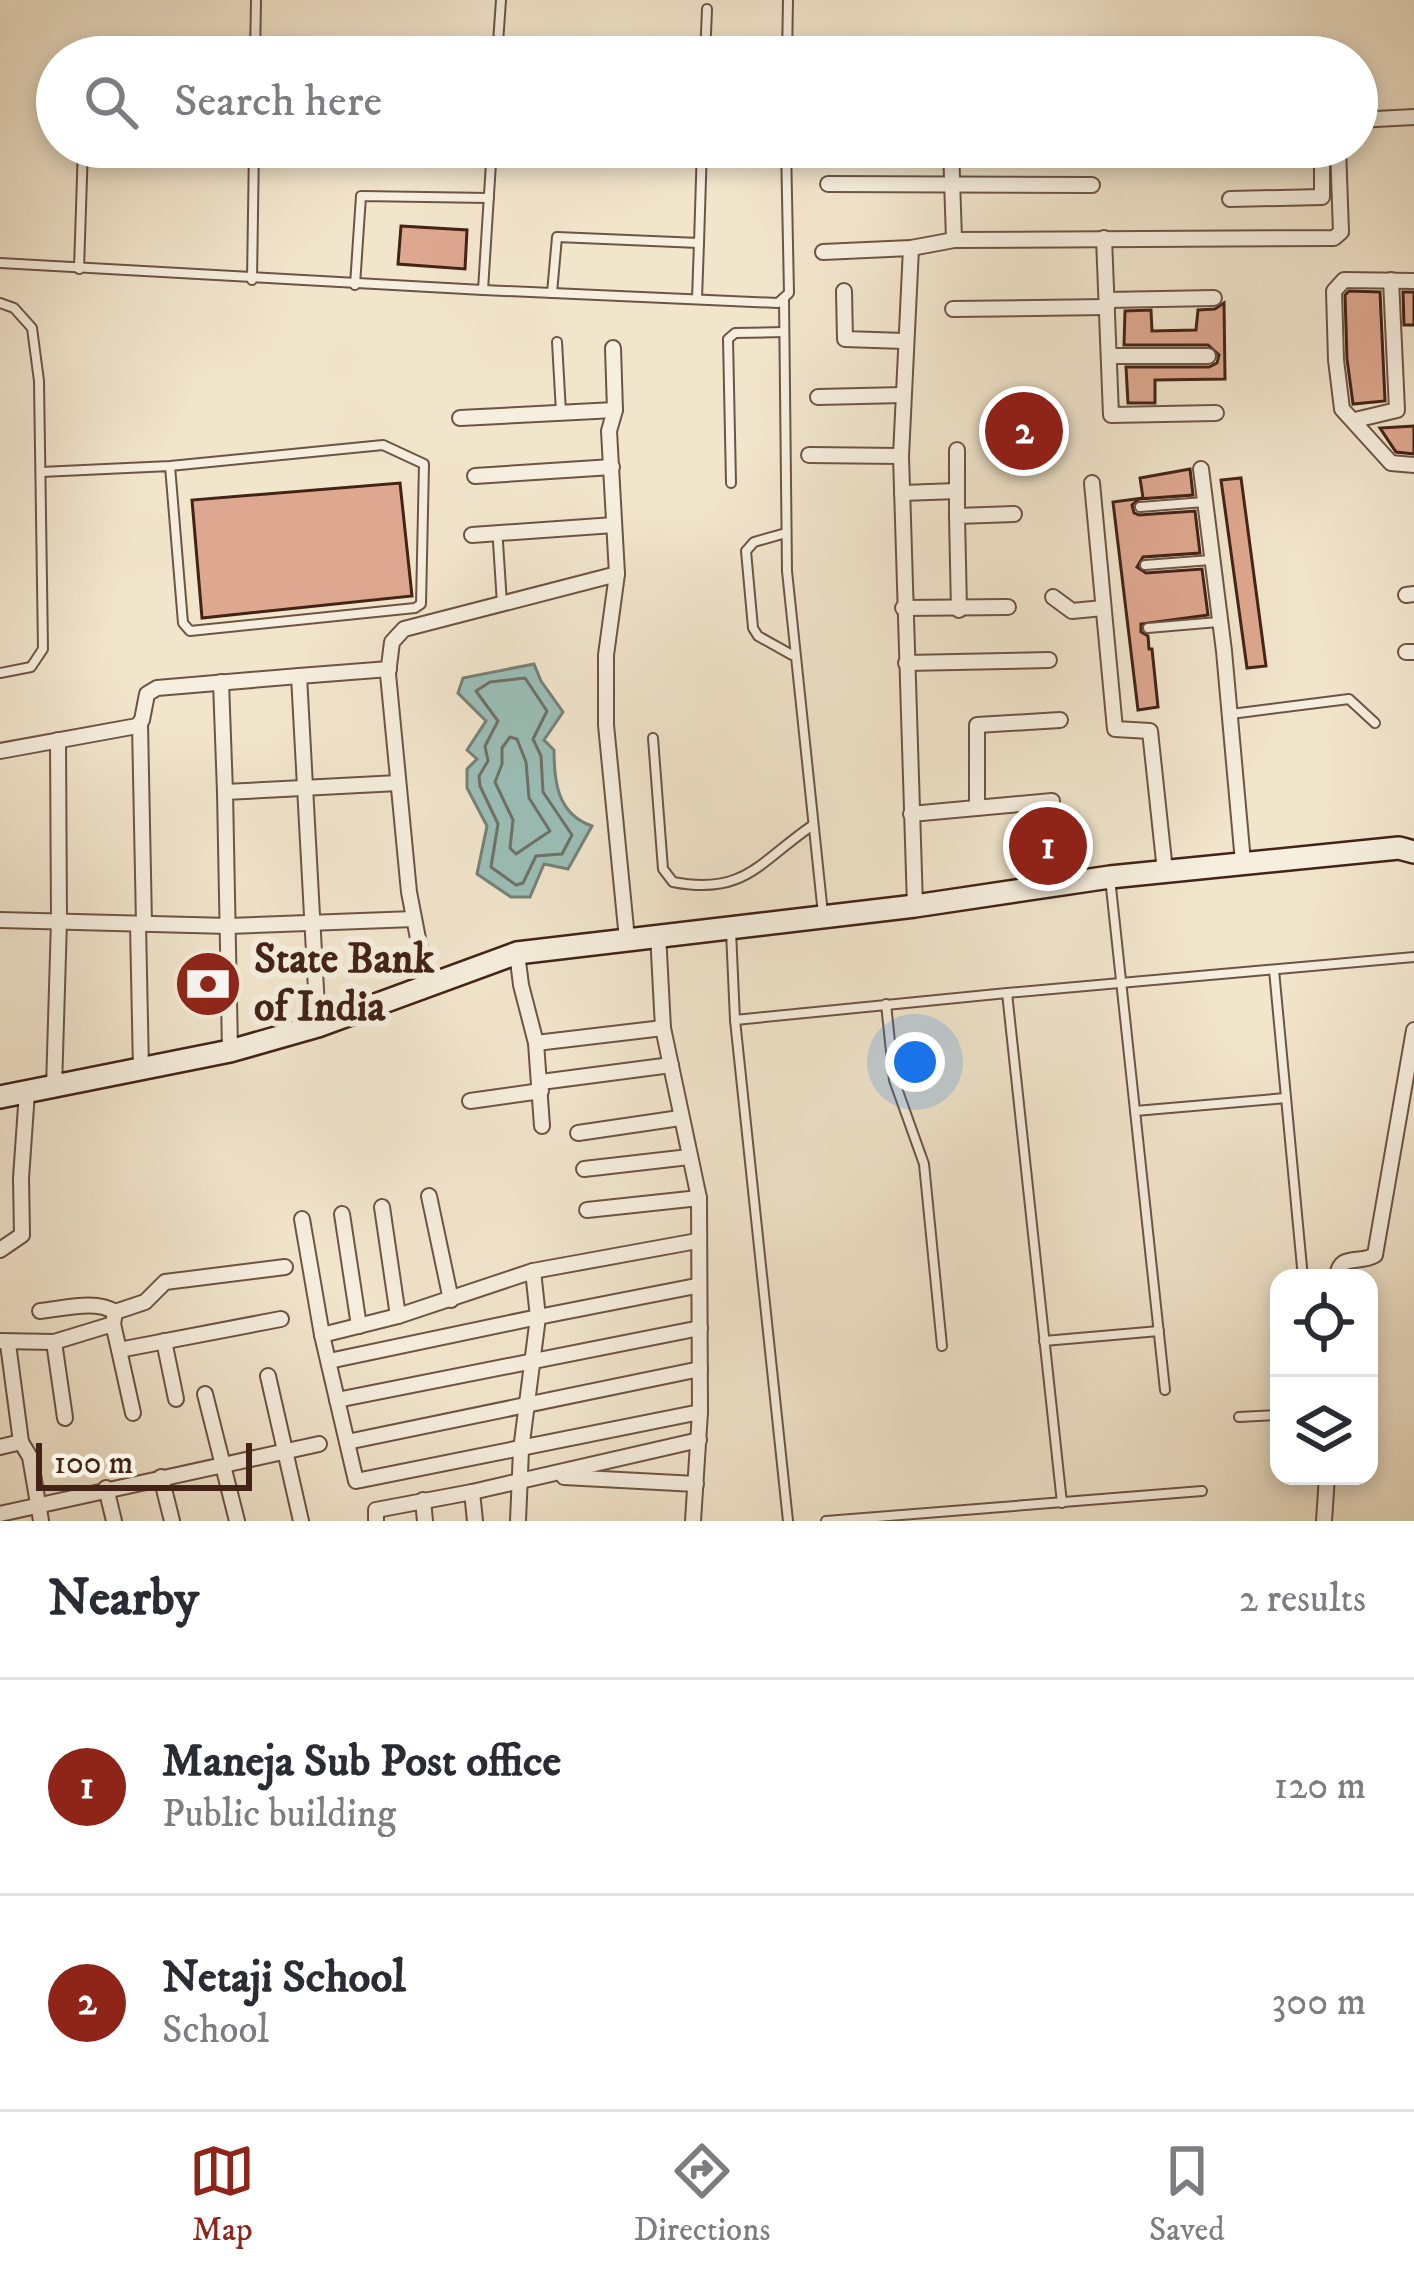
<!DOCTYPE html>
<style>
:root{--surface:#fff;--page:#f7f7f7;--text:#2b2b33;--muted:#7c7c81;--line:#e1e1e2;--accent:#8f2418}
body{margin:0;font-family:"IM FELL DW Pica",serif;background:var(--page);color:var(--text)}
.controls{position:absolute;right:36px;bottom:36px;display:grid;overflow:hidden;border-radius:24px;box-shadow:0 6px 18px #0003}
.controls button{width:108px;height:108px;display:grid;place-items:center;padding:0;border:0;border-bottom:3px solid var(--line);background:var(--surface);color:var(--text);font:60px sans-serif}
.scale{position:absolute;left:36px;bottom:30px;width:216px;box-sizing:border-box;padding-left:12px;border:6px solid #422316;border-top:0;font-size:33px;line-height:42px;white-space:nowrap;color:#422316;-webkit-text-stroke:9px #f6eede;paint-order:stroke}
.you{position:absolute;left:915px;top:1062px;width:42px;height:42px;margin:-30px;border:9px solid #fff;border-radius:50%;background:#1a73e8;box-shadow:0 0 0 18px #1a73e833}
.badge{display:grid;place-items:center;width:78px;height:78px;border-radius:50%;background:var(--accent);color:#fff;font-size:39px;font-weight:700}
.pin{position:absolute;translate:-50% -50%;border:6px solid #fff;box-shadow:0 3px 12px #0006}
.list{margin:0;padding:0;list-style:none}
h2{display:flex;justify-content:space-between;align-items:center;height:156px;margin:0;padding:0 48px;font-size:51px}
h2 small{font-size:39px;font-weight:400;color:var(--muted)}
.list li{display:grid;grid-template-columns:78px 1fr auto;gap:36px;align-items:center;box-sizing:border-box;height:216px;padding:0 48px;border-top:3px solid var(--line)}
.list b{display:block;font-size:45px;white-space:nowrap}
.list p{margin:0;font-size:39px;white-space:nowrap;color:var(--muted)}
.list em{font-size:39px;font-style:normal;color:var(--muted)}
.icon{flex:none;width:66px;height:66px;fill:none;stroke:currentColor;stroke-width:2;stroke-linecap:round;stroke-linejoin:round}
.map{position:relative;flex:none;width:1414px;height:1521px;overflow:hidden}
.search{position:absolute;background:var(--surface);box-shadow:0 6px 18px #0003;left:36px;right:36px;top:36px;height:132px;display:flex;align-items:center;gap:30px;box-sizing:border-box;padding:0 42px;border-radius:66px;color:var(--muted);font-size:45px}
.sheet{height:588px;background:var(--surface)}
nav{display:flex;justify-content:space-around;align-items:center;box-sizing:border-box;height:168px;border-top:3px solid var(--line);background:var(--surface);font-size:33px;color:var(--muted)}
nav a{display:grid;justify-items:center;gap:6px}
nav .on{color:var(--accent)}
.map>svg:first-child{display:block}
</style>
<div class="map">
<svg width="1414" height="1521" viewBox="0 0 1414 1521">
<rect width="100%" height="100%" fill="#f1e5cc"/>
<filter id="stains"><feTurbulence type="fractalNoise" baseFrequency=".00167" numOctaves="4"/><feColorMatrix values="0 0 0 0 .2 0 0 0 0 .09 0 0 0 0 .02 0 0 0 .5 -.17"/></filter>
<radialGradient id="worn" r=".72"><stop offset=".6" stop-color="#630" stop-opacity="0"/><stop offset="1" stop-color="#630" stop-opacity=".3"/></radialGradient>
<path fill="#9bbfb8" stroke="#778177" stroke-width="3" d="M534 664 541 681 563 712 544 740 554 750C554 781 557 814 592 826L568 869 544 864 530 897H511L477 874 487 826 467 788V769L477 759 467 750 486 721 458 693 463 678Z"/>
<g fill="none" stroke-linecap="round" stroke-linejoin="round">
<g stroke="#6e7167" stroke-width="3">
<path d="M525 678 547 711 533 739 541 756 543 792 572 835 562 854 536 856 523 883 516 885 491 867 498 824 480 786 479 776 488 761 485 746 498 721 476 691 490 682Z"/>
<path d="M510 737 517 739 526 762 529 798 550 831 516 854 510 848 513 820 495 782 502 764V748Z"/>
</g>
</g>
<g fill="#dea78f" stroke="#422316" stroke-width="3">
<path d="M401 226 467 230 465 269 398 264Z"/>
<path d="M1349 291 1380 292 1385 401 1353 404 1347 359 1345 295Z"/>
<path d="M1403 292H1414V325H1404Z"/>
<path d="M1224 303 1225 379 1155 380V403H1128L1126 367H1209L1217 363 1219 355 1208 345H1124L1125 311 1151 310 1152 331 1196 330 1198 310 1215 309Z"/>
<path d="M1414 426V454L1396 452 1380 428Z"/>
<path d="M1190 469 1193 495 1139 499 1132 505 1134 513 1139 515 1195 511 1200 553 1143 557 1137 567 1146 573 1202 569 1208 615 1141 624V632L1148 636 1149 649H1152L1158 707 1138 710 1113 502 1143 498 1140 478Z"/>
<path d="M1241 478 1266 666 1247 668 1221 480Z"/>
<path d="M400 483 412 596 202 618 192 500Z"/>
<path d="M192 973H217L218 996 194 998Z"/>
</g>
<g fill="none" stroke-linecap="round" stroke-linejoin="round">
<defs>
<g id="lane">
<path d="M255 57 256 0"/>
<path d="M497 57 501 0"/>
<path d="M705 57 707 9"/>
<path d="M787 57 788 0"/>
<path d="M0 263 483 290 492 147"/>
<path d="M79 269 83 147"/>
<path d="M252 280 254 147"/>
<path d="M355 285 361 196 489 198"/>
<path d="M483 290 778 303 789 293 786 147"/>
<path d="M552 293 557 237 699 243 702 147"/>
<path d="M697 299 699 243"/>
<path d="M784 299 787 571 823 914"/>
<path d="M0 303 14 308 32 328 39 381 43 649 31 667 0 673"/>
<path d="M557 342 561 412"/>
<path d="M41 472 170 466 383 445 424 464 421 604 415 608 190 631 183 623 170 466"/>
<path d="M731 483 728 339 735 333 784 332"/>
<path d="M1140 507 1204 502"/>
<path d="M786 533 754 542 746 551 753 628 758 636 792 655"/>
<path d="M498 542 502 604"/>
<path d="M1145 565 1211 560"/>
<path d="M1148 628 1218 622"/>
<path d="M1231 714 1349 699 1375 723"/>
<path d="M653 738 663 869 673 882C745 896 760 861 813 825"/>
<path d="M1110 878 1165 1390"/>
<path d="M731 931 735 1020 788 1521"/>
<path d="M1274 970 1303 1278"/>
<path d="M1007 993 1414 957"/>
<path d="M886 1004 894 1080 924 1164 942 1346"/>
<path d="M735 1020 1007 993 1062 1503"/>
<path d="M1135 1111 1286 1098"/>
<path d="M1044 1341 1159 1331"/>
<path d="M1239 1417 1279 1415"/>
<path d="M826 1521 1202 1491"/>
</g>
<g id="street">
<path d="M1357 120 1414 117"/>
<path d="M828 184 1092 185"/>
<path d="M1230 199 1322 197V147"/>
<path d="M1104 238 1111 415 1216 413"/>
<path d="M954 240 1334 238 1341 232 1338 147"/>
<path d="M911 248 901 456 915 906"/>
<path d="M823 252 911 248 954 240 951 147"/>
<path d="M1414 281 1344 280 1334 291 1336 360 1342 409 1391 463 1414 465"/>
<path d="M844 291 845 339 904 341"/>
<path d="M1107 300 1214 298"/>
<path d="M953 309 1107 307"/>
<path d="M613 348 615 410 609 431 617 574"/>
<path d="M1109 356H1208"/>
<path d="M818 397 903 395"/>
<path d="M460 418 615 410"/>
<path d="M1355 420 1397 410 1391 280"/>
<path d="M957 450V516"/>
<path d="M809 455 901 456"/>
<path d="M1201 469 1224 651 1243 862"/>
<path d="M475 476 612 467"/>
<path d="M1092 483 1115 729 1150 731 1165 871"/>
<path d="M902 493 957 491"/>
<path d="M472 535 614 525"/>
<path d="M1406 595 1414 594"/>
<path d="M1053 597 1072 611 1103 608"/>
<path d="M903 608 1008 607"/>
<path d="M959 610 957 516 1014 514"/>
<path d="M1406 652H1414"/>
<path d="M906 663 1049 660"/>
<path d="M221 682 225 792"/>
<path d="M140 724 144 924"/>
<path d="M0 751 137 726 142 720 147 694 157 688 299 676"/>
<path d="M977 808V725L1060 720"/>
<path d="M911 814 1052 801"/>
<path d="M0 920 229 926 414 919"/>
<path d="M138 924 141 1070"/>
<path d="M658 934 663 1028 699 1198 700 1412 693 1521"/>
<path d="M517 953 521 985 536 1043 542 1126"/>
<path d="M427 985 409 892 388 674 392 642 404 629 617 574 606 655V725L627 939"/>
<path d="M318 1026 299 676 389 669"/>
<path d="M536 1043 663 1028"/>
<path d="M230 1051 225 792 398 783"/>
<path d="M541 1082 671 1065"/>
<path d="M54 1088 59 921 58 740"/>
<path d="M470 1101 541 1091"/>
<path d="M578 1133 680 1118"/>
<path d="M584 1169 689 1157"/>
<path d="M429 1196 451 1300"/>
<path d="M382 1207 398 1316"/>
<path d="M587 1210 699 1198"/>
<path d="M342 1214 359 1326"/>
<path d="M302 1219 322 1335 356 1481 700 1412"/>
<path d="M0 1250 22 1235 21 1178 27 1092"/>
<path d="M1337 1278C1339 1252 1358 1265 1375 1255L1414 1030"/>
<path d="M40 1311C63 1309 96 1299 115 1312"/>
<path d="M113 1324 119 1350 281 1319"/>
<path d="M322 1335 398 1316 533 1271 697 1241"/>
<path d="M0 1341 54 1342 113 1324 115 1312 145 1302 165 1282 285 1267"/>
<path d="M164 1341 176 1399"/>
<path d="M54 1342 65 1418"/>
<path d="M8 1344 21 1442 30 1457 41 1521"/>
<path d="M119 1350 133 1413"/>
<path d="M329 1361 538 1317 533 1271"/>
<path d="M268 1376 301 1521"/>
<path d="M205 1394 237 1521"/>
<path d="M337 1400 700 1328"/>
<path d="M347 1442 700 1369"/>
<path d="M0 1447 21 1442"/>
<path d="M161 1477 172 1521"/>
<path d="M564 1477 696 1484"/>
<path d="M106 1488 114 1521"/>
<path d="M472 1492 475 1521"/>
<path d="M423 1500 425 1521"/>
<path d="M0 1514 319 1444"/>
<path d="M376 1521V1510L472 1492 699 1440"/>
<path d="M518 1521 521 1450 538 1317 696 1286"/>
<path d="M1324 1521 1327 1476"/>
</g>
<path id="secondary" d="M0 1097 230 1051 318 1026 517 953 915 906 1110 877 1399 848 1414 852"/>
</defs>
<use href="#lane" stroke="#6e5444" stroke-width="12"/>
<use href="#street" stroke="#6e5444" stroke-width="18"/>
<use href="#secondary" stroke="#422316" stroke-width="26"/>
<use href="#lane" stroke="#f6eede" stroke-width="8"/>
<use href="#street" stroke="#f6eede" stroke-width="14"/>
<use href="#secondary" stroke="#f6eede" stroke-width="21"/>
</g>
<defs>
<symbol id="bank-disc" viewBox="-11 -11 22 22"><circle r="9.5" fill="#8f2418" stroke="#f6eede"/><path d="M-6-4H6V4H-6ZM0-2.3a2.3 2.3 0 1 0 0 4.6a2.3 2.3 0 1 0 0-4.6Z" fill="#fff"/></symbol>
</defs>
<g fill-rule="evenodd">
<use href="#bank-disc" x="170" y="946" width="76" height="76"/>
</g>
<g text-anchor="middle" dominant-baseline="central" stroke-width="12" stroke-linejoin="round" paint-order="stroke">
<g font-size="42" font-weight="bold" fill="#422316" stroke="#f6eede" text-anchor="start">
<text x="254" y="960">State Bank<tspan x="254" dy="48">of India</tspan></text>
</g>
</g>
<rect width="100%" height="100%" filter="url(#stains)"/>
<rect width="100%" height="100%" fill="url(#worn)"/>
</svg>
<div class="controls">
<button><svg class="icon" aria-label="locate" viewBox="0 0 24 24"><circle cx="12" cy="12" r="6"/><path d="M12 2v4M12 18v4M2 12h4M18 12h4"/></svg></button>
<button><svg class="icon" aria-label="layers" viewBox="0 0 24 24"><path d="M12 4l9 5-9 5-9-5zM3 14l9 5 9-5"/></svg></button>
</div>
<div class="scale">100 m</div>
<div class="you"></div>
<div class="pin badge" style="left:1048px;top:846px">1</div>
<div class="pin badge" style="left:1024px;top:431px">2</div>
<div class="search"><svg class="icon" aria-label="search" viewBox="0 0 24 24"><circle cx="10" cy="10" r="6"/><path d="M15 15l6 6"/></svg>Search here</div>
</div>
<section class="sheet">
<h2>Nearby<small>2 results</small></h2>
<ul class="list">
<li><span class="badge">1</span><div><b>Maneja Sub Post office</b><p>Public building</p></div><em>120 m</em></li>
<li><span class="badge">2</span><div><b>Netaji School</b><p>School</p></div><em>300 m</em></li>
</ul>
</section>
<nav>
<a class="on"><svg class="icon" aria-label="map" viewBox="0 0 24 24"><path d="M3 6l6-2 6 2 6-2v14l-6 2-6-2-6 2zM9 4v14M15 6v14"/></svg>Map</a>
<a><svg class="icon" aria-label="directions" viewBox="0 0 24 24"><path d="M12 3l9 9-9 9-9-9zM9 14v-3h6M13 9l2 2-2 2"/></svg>Directions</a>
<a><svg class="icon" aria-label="saved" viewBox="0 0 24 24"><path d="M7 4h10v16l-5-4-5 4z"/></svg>Saved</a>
</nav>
